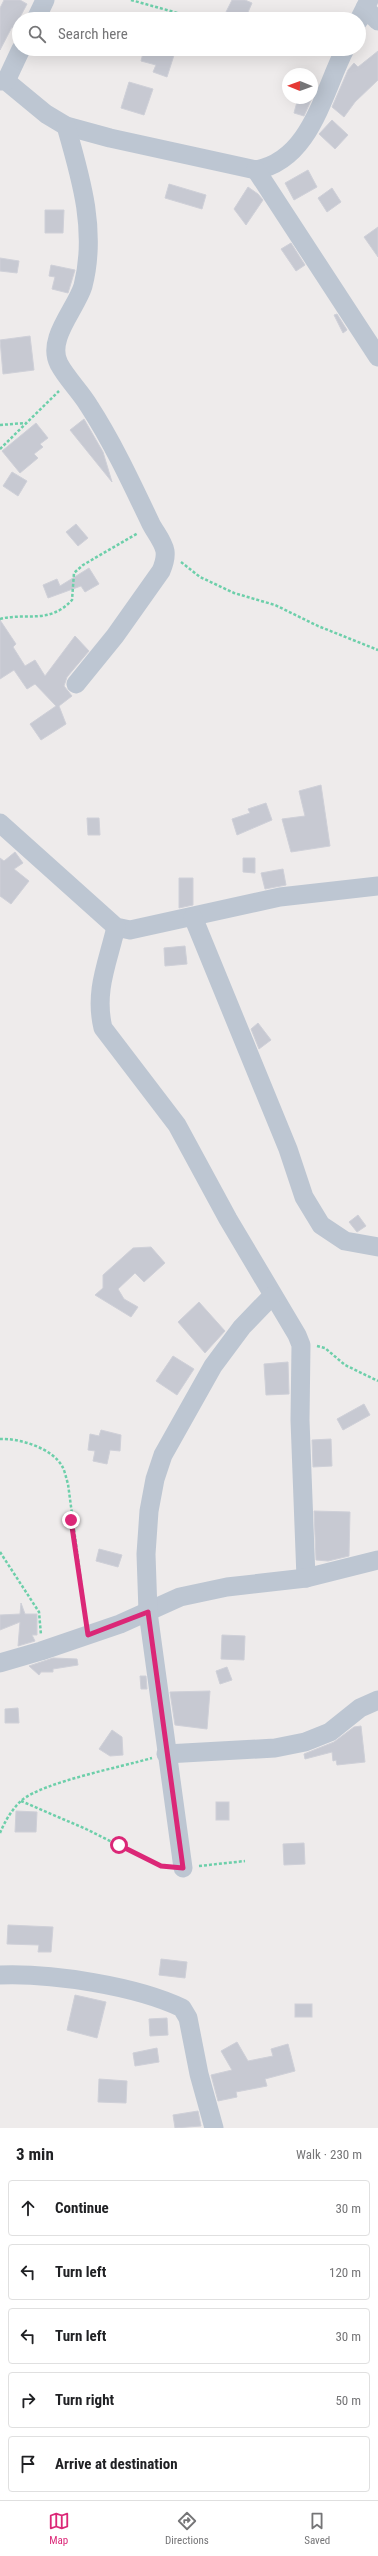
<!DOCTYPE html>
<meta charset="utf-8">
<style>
:root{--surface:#fff;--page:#f2f2f2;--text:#202124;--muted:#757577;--line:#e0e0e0;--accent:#db2777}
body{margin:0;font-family:"Roboto Condensed",sans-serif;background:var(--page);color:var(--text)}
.compass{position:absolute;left:282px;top:68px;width:36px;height:36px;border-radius:50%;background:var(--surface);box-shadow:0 4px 16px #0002;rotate:271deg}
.stop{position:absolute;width:12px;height:12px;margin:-9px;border:3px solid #db2777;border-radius:50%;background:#fff}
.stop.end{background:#db2777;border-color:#fff;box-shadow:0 1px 4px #0008}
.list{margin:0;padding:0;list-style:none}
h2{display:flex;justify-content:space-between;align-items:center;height:52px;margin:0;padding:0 16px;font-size:17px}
h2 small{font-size:13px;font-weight:400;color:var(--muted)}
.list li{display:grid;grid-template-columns:26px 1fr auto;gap:12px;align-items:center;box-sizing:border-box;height:56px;margin:0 8px 8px;padding:0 8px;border:1px solid var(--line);border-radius:4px}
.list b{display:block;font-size:15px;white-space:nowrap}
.list em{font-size:13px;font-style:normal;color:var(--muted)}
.icon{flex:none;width:22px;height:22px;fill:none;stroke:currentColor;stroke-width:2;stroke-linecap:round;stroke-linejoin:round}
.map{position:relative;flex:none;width:378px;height:2128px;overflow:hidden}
.search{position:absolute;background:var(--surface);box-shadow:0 4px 16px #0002;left:12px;right:12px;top:12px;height:44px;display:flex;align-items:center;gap:10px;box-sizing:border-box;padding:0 14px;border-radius:22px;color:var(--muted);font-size:15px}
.sheet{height:372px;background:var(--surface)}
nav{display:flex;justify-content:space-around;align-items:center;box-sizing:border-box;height:56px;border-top:1px solid var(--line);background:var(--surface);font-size:11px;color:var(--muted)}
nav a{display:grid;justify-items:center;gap:2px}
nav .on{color:var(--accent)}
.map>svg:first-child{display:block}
</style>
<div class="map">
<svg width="378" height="2128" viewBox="0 0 378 2128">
<rect width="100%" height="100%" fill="#eeebeb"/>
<g fill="#c7c9d2" stroke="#cfd0d8">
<path d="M4 0H20L27 4 19 19V31L12 27 0 50V8Z"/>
<path d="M232 0H245L252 3 245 19 226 12Z"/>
<path d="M144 49H165L175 52 167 77 153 72 156 65 141 61Z"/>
<path d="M378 51V80L355 102 344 117 332 107 348 70 354 63 358 67Z"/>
<path d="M129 82 153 89 144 115 121 108Z"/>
<path d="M298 98H312L304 116 294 113Z"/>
<path d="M332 120 348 135 335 149 319 134Z"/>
<path d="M308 170 317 187 294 200 285 183Z"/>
<path d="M169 184 206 195 202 209 165 198Z"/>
<path d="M248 187 258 194 263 200 246 225 234 209Z"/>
<path d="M332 188 341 202 327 212 318 198Z"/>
<path d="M45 210H64L63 233H45Z"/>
<path d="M378 227V257L364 237Z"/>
<path d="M291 243 305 265 296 271 281 249Z"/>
<path d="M0 258 19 261 17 273 0 271Z"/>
<path d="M51 265 75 270 68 293 52 289 55 277 49 276Z"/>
<path d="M337 314 347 330 343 333 334 315Z"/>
<path d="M30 336 34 370 3 374 0 340Z"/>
<path d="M84 419 103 452 112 482 70 430Z"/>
<path d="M36 423 48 438 40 444 43 447 34 454 38 458 20 473 2 451Z"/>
<path d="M12 472 27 481 18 496 3 486Z"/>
<path d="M76 524 88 538 78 546 66 532Z"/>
<path d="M89 568 99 584 85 592 81 586 48 598 43 585 57 579 60 586Z"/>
<path d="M0 620 16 644 13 647 25 666 35 660 45 676 75 636 89 651 67 677 64 686 72 696 59 706 66 724 41 740 30 724 56 706 35 684 27 689 14 670 0 679Z"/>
<path d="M321 785 330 846 291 852 282 819 305 816 299 791Z"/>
<path d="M266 803 272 820 237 835 232 819 250 813 248 809Z"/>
<path d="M87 818H99L100 835H88Z"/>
<path d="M15 852 23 863 14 869 29 881 11 904 0 896V858L4 861Z"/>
<path d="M243 858H255V873L243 872Z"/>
<path d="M283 869 286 885 265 889 261 873Z"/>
<path d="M179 878H193V905L179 908Z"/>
<path d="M185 946 187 964 165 966 164 948Z"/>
<path d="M258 1023 271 1040 259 1049 251 1029Z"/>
<path d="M358 1215 366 1226 357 1232 349 1222Z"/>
<path d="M151 1247 165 1263 144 1282 135 1273 118 1289 124 1299 138 1307 131 1317 95 1295 103 1288V1275L133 1248Z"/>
<path d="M199 1302 225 1331 205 1353 178 1322Z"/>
<path d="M173 1356 194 1369 177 1395 156 1381Z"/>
<path d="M288 1362 289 1394 266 1395 264 1364Z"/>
<path d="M364 1404 370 1415 343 1430 337 1419Z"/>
<path d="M101 1430 121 1435 120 1451 110 1450 107 1464 93 1461 95 1451 88 1450 90 1434 99 1436Z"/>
<path d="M331 1439 332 1466 313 1467 312 1440Z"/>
<path d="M314 1511 350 1512 349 1556 328 1561 316 1560Z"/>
<path d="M99 1549 122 1555 118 1567 96 1561Z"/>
<path d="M21 1603 25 1614H37V1635H32L35 1641 18 1646 20 1622 0 1630V1615L20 1614Z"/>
<path d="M222 1635 245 1636 244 1660 221 1659Z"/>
<path d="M53 1658 77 1659 78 1665 53 1669V1672H41L39 1675 29 1666Z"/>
<path d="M227 1667 232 1680 220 1684 216 1671Z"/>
<path d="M140 1676H146L147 1689H141Z"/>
<path d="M210 1691 207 1729 175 1725 170 1692Z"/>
<path d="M18 1708 19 1723H5V1709Z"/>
<path d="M361 1726 365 1762 337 1765 336 1760 333 1761 332 1752 305 1759 304 1754 334 1742 354 1727Z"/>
<path d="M112 1730 122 1737 123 1755 110 1756 99 1749Z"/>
<rect x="216" y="1802" width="13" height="18"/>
<path d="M16 1811 37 1812 36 1832H15Z"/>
<path d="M304 1843 305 1864 284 1865 283 1844Z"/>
<path d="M8 1925 53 1927 51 1952H38L39 1945 7 1944Z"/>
<path d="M161 1959 187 1962 185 1978 159 1975Z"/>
<path d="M75 1995 106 2002 97 2038 67 2030Z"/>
<rect x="295" y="2004" width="17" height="13"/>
<path d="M167 2018 168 2035 150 2036 149 2019Z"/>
<path d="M237 2042 248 2061 273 2056 271 2049 288 2044 295 2071 265 2079 267 2086 236 2092 237 2097 218 2101 211 2075 232 2070 221 2051Z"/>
<path d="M157 2048 159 2062 135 2066 133 2053Z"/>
<path d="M99 2079 127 2081 126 2103 98 2102Z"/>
<path d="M198 2111 201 2126 175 2128 173 2115Z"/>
</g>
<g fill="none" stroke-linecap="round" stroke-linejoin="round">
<g stroke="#6dcfaa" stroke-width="2.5" stroke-dasharray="3 2" stroke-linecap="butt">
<path d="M131 0 199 19"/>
<path d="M306 49 325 54"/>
<path d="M0 425 26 423"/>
<path d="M0 449 59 391"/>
<path d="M181 562 200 577 234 593 275 605 318 626 378 650"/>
<path d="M0 619C26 612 49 625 72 600L74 573 83 565 138 533"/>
<path d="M317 1346 325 1348 345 1365 378 1381"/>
<path d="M0 1439C19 1438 52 1448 62 1466 65 1471 66 1478 68 1484L86 1619"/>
<path d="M0 1552 39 1612 41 1635"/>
<path d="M21 1801 86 1829 154 1863 166 1866"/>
<path d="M0 1833C5 1821 12 1809 22 1800 44 1782 121 1767 152 1758"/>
<path d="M199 1866 245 1861"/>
</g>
<g stroke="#bdc6d2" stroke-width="19">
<path d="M365 8 378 21"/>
<path d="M36 19 45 0"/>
<path d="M359 20 369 0"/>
<path d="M0 81H6L46 114 66 126 110 138 256 170C311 160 323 92 345 49"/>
<path d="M6 81 21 49"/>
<path d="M66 126C81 178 97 231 83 286 76 309 46 339 59 364 67 379 80 391 89 406 113 443 132 484 151 524 155 532 163 541 165 551 166 558 164 564 161 571L115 636 76 684"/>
<path d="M256 170 378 357"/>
<path d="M0 823 116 927 130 930 280 897 378 886"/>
<path d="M193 917 288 1149 304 1197 321 1225 345 1241 378 1247"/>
<path d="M116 927C108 962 94 991 103 1028L177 1125 228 1219 297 1335 301 1345 300 1420 306 1578"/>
<path d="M0 1663 41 1651 120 1624 180 1597 227 1587 306 1578 378 1560"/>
<path d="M166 1754 275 1748 305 1742 330 1732 360 1708 378 1700"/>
<path d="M183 1868 148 1612 146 1554 149 1511 155 1479 163 1455 213 1366 242 1327 272 1296"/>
<path d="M0 1975C52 1973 136 1986 182 2008L188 2018 199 2074 214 2128"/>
</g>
</g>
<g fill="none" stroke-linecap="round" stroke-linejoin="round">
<path stroke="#db2777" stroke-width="5" d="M71 1520 88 1635 148 1612 183 1868 161 1866 119 1845"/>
</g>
</svg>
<svg class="compass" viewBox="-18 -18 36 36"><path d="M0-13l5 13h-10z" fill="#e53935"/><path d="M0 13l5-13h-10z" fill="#757577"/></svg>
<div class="stop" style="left:119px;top:1845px"></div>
<div class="stop end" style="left:71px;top:1520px"></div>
<div class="search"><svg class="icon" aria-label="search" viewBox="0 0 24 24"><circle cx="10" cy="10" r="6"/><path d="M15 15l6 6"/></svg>Search here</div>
</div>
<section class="sheet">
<h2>3 min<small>Walk · 230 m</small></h2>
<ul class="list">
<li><svg class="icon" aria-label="ahead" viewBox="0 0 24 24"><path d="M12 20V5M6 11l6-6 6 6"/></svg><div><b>Continue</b></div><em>30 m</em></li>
<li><svg class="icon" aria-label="left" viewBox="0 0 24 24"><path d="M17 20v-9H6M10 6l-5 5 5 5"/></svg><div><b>Turn left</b></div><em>120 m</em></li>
<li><svg class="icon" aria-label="left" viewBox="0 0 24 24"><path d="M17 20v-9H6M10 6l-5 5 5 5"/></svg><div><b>Turn left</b></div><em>30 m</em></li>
<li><svg class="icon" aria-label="right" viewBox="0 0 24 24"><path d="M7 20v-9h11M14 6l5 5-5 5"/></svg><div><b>Turn right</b></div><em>50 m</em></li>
<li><svg class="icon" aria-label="arrive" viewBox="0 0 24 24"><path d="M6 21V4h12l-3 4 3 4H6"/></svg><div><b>Arrive at destination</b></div></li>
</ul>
</section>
<nav>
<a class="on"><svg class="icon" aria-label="map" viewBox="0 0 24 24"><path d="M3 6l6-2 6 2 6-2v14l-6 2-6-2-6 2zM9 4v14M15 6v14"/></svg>Map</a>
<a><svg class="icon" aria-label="directions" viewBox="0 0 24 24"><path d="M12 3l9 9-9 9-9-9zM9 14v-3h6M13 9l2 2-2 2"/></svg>Directions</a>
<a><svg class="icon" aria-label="saved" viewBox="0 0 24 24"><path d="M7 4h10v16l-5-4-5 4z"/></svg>Saved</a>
</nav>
